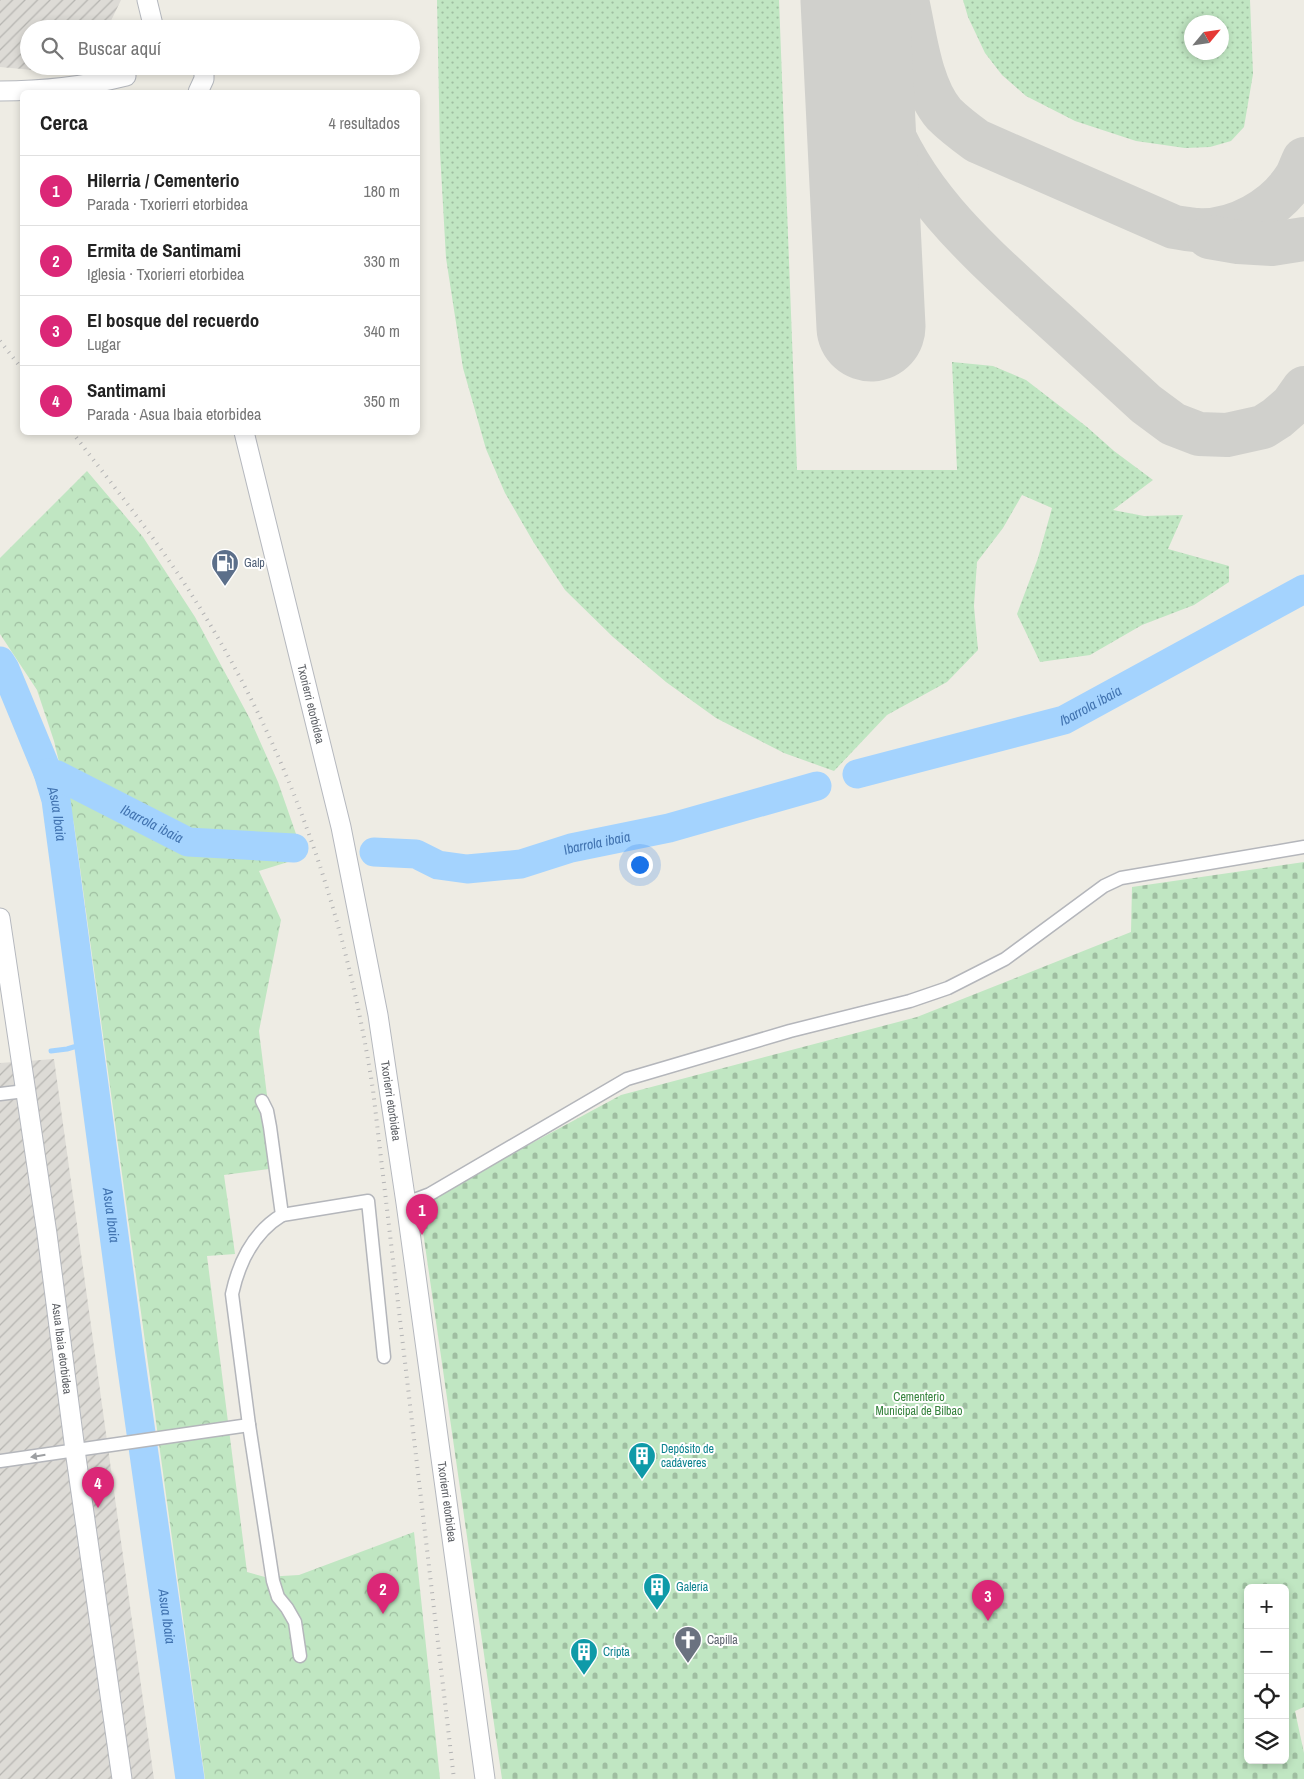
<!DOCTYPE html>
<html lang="es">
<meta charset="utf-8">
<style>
:root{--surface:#fff;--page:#f2f2f2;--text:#222;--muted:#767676;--line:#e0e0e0;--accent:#db2777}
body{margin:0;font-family:"Archivo Narrow",sans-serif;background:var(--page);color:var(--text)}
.controls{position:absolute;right:15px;bottom:15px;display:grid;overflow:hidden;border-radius:8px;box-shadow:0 2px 8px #0003}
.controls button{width:45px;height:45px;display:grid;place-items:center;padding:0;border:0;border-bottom:1px solid var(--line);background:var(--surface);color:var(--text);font:25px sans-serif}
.compass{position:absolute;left:1184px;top:15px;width:45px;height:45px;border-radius:50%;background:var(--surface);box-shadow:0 2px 8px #0003;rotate:61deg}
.you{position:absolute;left:639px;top:864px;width:18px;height:18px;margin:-12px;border:4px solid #fff;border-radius:50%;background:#1a73e8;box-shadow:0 0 0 8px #1a73e833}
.badge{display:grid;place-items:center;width:32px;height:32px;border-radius:50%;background:var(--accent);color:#fff;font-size:16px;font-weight:700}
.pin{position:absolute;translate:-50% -41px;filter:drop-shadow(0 1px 2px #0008)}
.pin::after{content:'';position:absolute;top:26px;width:18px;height:15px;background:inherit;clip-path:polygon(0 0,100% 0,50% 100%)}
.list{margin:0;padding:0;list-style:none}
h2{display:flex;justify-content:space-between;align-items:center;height:65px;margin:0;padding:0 20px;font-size:21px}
h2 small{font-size:16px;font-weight:400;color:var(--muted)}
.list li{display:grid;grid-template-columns:32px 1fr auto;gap:15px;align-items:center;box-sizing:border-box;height:70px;padding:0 20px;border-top:1px solid var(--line)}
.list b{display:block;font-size:19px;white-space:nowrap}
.list p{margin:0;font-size:16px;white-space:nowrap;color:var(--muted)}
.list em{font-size:16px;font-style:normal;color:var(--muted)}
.icon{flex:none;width:28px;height:28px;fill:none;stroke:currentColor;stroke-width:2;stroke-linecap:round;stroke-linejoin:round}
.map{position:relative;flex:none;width:1304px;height:1779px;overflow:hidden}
.search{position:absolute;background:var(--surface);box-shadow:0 2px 8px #0003;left:20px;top:20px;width:400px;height:55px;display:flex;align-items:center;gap:12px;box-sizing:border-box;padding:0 18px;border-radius:28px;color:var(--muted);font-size:19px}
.panel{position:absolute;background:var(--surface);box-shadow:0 2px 8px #0003;left:20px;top:90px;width:400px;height:345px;border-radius:8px}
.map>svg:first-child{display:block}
</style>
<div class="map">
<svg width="1304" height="1779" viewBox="0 0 1304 1779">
<defs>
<pattern id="industrial-furrows" width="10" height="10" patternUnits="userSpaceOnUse" patternTransform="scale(1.25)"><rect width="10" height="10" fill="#dddbd6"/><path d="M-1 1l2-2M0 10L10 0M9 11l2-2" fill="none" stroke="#b6b5b1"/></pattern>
<pattern id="grass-dots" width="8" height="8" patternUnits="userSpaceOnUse" patternTransform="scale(1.25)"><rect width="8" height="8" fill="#c0e6c2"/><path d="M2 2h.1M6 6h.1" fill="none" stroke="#9fbea1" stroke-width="1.8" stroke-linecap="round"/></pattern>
<pattern id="cemetery-stones" width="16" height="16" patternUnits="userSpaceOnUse" patternTransform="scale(1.25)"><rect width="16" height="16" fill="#c0e6c2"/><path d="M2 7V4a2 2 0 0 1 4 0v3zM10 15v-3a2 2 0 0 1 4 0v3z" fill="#9fbea1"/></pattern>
<pattern id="park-crowns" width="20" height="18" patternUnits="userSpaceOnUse" patternTransform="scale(1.25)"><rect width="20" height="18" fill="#c0e6c2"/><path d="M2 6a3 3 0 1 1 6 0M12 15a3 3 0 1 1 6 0" fill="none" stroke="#9fbea1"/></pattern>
</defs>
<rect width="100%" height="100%" fill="#eeece4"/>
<g fill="url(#industrial-furrows)">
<path d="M0 0H121L107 29H29V66H44L33 70 0 67Z"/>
<path d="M54 1059 154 1779H0V1063Z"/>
</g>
<g fill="url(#grass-dots)" fill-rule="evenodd">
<path d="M437 0H779L797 470H957L952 362 993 366 1026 380 1087 427 1114 451 1153 480 1113 510 1144 516 1183 515 1168 549 1229 566V582L1194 605 1142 625 1090 655 1040 662 1017 614 1038 558 1052 508 1022 495 1003 528 977 562 974 606 978 650 947 682 887 715 834 771 784 753 716 718 666 682 613 637 565 590 534 543 505 493 486 449 463 368 446 258 440 152Z"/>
<path d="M963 0H1250L1253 74 1244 127 1231 141 1210 147 1185 148 1136 141 1075 121 1026 96 1002 75 985 53 968 17ZM1192 22H1222V52H1192Z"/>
</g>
<path fill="url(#cemetery-stones)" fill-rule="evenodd" d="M1304 862V1707L1295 1711 1304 1753V1779H502L419 1204 621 1095 917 1017 1131 932 1132 887ZM1248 1588H1285V1760H1248Z"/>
<path fill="url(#park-crowns)" d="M87 471 143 537 195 617 250 719 278 782 304 857 259 871 281 920 259 1031 276 1168 224 1175 235 1254 207 1256 247 1572 265 1577 299 1575 414 1532 440 1779H205L74 824 54 741 37 690 0 634V558Z"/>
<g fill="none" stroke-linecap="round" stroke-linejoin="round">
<path stroke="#a4d3fe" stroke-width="5" d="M51 1051 67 1049 87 1043"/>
<g stroke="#a4d3fe" stroke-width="29">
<path id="s1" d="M0 661 5 669 48 773 56 800 130 1355 190 1779"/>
<path id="s2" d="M48 773 57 775 188 842 294 848"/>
<path id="s3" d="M857 774 1064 720 1304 589"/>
<path id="s4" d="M374 852 416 854 438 865 467 869 521 864 571 848 669 828 817 786"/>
</g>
<g stroke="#d0d0cc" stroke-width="44">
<path d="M858 0C864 38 870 75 883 111 913 192 972 245 1034 302 1072 336 1109 370 1146 404L1173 424 1199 434 1227 435 1263 427 1277 418 1292 405 1304 388"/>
<path d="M907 0C915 35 920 86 944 114 954 124 966 133 977 141L1174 227C1182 228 1190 230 1197 230 1235 232 1276 209 1296 177 1299 172 1301 165 1304 159"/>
<path d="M1209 237 1238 242 1272 244 1304 239"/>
</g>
<path stroke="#d0d0cc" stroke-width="109" d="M855 0 871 327"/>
<defs>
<g id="street">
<path d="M0 1094 25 1091"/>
<path d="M262 1101 267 1111 270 1127 282 1215C254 1232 239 1262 232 1294L249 1425 273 1581 278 1597 287 1608 295 1622 300 1656"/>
<path d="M406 1203 430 1194 627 1079 790 1031 910 1001 948 988 1005 959 1104 886 1121 878 1304 847"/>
<path d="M282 1215 368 1201 384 1357"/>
<path d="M0 1461 249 1425"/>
</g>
<g id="secondary">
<path d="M147 0 154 29"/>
<path d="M0 91C42 91 86 86 126 76"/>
<path d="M198 92 204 79V66"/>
<path id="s5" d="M244 432 341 827 378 1015 406 1203 485 1779"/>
<path id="s6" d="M0 918 47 1234 75 1450 122 1779"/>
</g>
</defs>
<use href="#street" stroke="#b4b6bb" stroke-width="15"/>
<use href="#secondary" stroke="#b5b8be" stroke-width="21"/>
<use href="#street" stroke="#fff" stroke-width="12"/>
<use href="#secondary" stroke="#fff" stroke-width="19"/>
<g stroke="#b3b3b4" stroke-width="4" stroke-dasharray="1 6" stroke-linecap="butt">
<path d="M0 341 22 369"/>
<path d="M72 432C114 487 158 541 195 600 290 750 346 915 373 1090L454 1779"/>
</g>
</g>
<defs><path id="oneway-solid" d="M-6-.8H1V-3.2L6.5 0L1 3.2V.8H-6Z" transform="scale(1.25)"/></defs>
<use fill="#9d9fa2" href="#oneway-solid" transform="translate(38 1456) rotate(171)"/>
<defs>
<symbol id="fuel-pin" viewBox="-11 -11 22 30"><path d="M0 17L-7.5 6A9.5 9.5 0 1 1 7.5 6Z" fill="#5c6f8a" stroke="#fff"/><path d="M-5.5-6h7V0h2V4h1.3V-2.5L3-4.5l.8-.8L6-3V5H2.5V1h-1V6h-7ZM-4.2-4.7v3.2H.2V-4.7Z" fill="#fff"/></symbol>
<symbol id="building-pin" viewBox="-11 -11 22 30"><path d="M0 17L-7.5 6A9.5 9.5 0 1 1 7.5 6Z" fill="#0f9aa8" stroke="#fff"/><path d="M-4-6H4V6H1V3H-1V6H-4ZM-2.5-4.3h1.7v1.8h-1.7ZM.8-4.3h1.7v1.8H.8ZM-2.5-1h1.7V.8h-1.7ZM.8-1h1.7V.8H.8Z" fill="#fff"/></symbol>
<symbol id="church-pin" viewBox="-11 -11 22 30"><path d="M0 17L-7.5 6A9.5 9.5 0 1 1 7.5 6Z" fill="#6b7280" stroke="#fff"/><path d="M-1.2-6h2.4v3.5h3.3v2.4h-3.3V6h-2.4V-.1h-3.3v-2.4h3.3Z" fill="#fff"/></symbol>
</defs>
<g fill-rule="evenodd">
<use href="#fuel-pin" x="209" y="547" width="32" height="43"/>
<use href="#building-pin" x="626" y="1440" width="32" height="43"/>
<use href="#building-pin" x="641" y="1571" width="32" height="43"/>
<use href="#church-pin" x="672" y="1624" width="32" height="43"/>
<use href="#building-pin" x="568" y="1636" width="32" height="43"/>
</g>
<g text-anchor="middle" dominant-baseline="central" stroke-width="4" stroke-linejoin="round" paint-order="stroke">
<g font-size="12" fill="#4e5e75" stroke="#fff" text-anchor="start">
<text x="244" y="563">Galp</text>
</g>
<g font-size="12" fill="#5c5f64" stroke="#fff">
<text stroke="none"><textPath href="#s5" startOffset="280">Txorierri etorbidea</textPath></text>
<text stroke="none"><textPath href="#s5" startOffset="685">Txorierri etorbidea</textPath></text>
<text stroke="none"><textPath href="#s6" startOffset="435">Asua Ibaia etorbidea</textPath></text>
<text stroke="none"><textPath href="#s5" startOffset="1090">Txorierri etorbidea</textPath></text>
</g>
<g font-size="12" fill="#35823c" stroke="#fff">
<text x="919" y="1397">Cementerio<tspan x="919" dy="14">Municipal de Bilbao</tspan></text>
</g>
<g font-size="12" fill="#0d838f" stroke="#fff" text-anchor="start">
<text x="661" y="1449">Depósito de<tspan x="661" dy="14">cadáveres</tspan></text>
<text x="676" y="1587">Galería</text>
<text x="603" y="1652">Cripta</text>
</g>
<g font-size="12" fill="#5b616d" stroke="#fff" text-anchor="start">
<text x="707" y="1640">Capilla</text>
</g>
<g font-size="14" font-style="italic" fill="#4173b0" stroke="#fff">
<text stroke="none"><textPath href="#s3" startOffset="244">Ibarrola ibaia</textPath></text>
<text stroke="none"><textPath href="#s1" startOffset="164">Asua Ibaia</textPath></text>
<text stroke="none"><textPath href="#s2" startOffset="116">Ibarrola ibaia</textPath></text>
<text stroke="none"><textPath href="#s4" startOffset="229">Ibarrola ibaia</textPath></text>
<text stroke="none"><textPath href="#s1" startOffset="569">Asua Ibaia</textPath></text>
<text stroke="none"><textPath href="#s1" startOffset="974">Asua Ibaia</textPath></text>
</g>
</g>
</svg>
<div class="controls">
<button>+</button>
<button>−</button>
<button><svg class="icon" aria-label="locate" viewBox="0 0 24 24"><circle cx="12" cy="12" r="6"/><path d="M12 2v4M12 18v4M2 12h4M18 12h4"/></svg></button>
<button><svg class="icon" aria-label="layers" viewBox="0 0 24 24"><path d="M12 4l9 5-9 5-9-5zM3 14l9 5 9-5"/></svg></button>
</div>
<svg class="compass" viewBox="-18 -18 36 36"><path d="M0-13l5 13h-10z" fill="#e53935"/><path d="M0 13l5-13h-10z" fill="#767676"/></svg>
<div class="you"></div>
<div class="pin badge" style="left:422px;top:1235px">1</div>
<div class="pin badge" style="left:383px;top:1614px">2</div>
<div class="pin badge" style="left:988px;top:1621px">3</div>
<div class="pin badge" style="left:98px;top:1508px">4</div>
<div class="search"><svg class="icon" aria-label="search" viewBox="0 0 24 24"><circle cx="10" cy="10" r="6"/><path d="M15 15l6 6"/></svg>Buscar aquí</div>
<section class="panel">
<h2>Cerca<small>4 resultados</small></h2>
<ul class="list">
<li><span class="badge">1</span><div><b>Hilerria / Cementerio</b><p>Parada · Txorierri etorbidea</p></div><em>180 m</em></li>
<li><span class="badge">2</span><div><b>Ermita de Santimami</b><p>Iglesia · Txorierri etorbidea</p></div><em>330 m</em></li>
<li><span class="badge">3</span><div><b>El bosque del recuerdo</b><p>Lugar</p></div><em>340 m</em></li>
<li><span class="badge">4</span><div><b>Santimami</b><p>Parada · Asua Ibaia etorbidea</p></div><em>350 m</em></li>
</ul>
</section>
</div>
